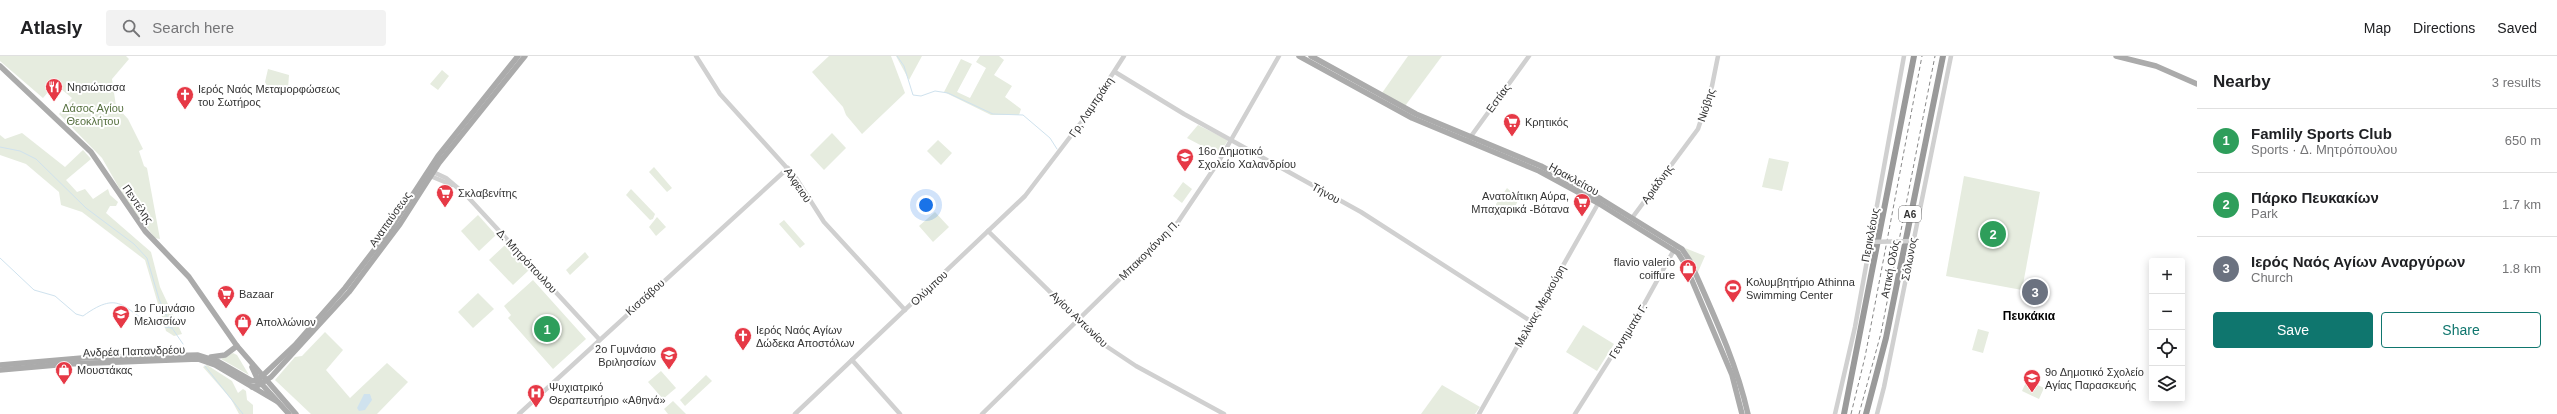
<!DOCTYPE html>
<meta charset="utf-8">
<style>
:root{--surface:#fff;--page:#f2f2f2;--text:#202124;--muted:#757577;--line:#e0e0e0;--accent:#0f766e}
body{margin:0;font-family:Arial,sans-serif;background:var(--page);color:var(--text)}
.controls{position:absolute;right:12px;bottom:12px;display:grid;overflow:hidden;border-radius:4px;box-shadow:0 2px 10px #0003}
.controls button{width:36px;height:36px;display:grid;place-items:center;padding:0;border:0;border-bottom:1px solid var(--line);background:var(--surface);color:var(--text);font:20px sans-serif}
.you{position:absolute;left:926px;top:149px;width:14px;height:14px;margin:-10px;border:3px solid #fff;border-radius:50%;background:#1a73e8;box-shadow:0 0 0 6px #1a73e833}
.badge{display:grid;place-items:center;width:26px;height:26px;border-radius:50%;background:var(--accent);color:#fff;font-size:13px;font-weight:700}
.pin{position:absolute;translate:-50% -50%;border:2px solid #fff;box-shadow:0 1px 4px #0006}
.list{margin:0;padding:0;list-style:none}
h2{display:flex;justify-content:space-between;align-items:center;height:52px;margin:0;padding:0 16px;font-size:17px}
h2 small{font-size:13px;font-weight:400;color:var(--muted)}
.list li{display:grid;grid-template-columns:26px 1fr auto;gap:12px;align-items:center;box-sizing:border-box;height:64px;padding:0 16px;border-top:1px solid var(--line)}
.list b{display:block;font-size:15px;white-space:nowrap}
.list p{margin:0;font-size:13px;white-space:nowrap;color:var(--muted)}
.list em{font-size:13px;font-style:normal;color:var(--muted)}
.actions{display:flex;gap:8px;padding:12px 16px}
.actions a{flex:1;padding:9px 0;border:1px solid var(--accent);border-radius:4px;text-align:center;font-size:14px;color:var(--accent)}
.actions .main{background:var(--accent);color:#fff}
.icon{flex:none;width:22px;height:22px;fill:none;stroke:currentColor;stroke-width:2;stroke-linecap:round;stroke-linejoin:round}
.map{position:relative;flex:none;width:2197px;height:358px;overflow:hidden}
header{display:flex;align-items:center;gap:24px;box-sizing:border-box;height:56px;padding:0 20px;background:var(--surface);border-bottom:1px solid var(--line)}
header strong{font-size:19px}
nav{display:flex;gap:22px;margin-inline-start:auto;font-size:14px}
.search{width:280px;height:36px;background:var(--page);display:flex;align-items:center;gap:10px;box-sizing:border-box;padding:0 14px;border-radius:4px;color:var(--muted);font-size:15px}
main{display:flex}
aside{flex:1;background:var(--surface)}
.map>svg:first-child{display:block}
</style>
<header>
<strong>Atlasly</strong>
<div class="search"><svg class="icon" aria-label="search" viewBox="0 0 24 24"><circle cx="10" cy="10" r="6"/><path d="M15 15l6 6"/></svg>Search here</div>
<nav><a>Map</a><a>Directions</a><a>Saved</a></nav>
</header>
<main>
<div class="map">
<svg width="2197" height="358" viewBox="0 0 2197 358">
<rect width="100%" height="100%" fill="#fff"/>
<g fill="#e6ecdf">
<path d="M0 0H126L129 3 112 23 116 50 128 63 143 93 139 95 144 110 147 112 160 183 155 182 126 144 102 102 59 58 72 42 55 28 43 42 0 5Z"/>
<path d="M829 0H891L905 37 862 78 846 59 843 51 812 16Z"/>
<path d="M896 0H922L909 24Z"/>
<path d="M980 0H999L1004 4 994 19 1012 30 1005 41 1021 53 1019 59H991L944 36 961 3 972 8 957 36 970 42 986 12 976 6Z"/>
<path d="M1408 0H1442L1405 50 1382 37Z"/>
<path d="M268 13 289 19 288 32 283 35 269 33 265 26Z"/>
<path d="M442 14 449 20 438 34 430 28Z"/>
<path d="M1198 69 1228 84 1219 99 1187 82Z"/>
<path d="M22 77 65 111 83 94 91 103 66 124 77 136 85 133 93 143 108 133 110 139 118 146 116 150H110L106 157 151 196 160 231 182 278 174 280 166 275 145 204 82 156 61 149 59 136 26 108 0 99V79L5 83Z"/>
<path d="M832 77 846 92 824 114 810 99Z"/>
<path d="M938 84 952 97 941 109 927 95Z"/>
<path d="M1769 102 1789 106 1782 135 1762 131Z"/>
<path d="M654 111 672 132 667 136 649 116Z"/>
<path d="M1964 120 2040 136 2022 234 1946 220Z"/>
<path d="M1183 126 1192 133 1182 147 1173 140Z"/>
<path d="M1507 132 1517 141H1520L1510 160 1497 152 1496 148Z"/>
<path d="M631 133 655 158 653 163 650 164 626 139Z"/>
<path d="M935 156 949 171 933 186 919 170Z"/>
<path d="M478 159 496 179 479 195 461 175Z"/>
<path d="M657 161 666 171 656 180 649 171Z"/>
<path d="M784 164 805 188 800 192 779 168Z"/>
<path d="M505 189 529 214 513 229 489 204Z"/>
<path d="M1685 192 1705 200 1698 216Z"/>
<path d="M585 196 589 201 570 219 566 214Z"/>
<path d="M533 224 586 283 553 313 508 262 511 259 504 250Z"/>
<path d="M478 237 494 253 473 272 458 256Z"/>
<path d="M1583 269 1614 288 1597 315 1566 296Z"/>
<path d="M1978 273 1989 276 1983 297 1972 294Z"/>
<path d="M325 276 343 294 326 314 350 342 387 307 408 326 377 358H311L275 324 295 301 302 300Z"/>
<path d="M233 297 237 299 249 319 221 303Z"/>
<path d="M207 309 232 325 238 337 243 333 246 335 247 344 253 349V358H239L231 343 203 311Z"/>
<path d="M661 315 676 332 663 343 648 326Z"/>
<path d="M706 319 712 325 685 350 680 344Z"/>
<path d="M2027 324 2044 332 2039 343 2022 335Z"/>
<path d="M1442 329 1480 351 1475 358H1421Z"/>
<path d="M673 345 686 358H668L664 353Z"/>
</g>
<path fill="#cfe2ee" d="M364 338H370L372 344 365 354 359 355 357 352Z"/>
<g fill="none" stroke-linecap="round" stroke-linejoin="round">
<g stroke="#cfe2ee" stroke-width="1">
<path d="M897 0 904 10 913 39 921 40 935 35 948 37 993 58 1023 59 1050 82 1057 93"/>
<path d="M0 91 20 95 36 103 86 152 134 188 147 202 159 243 172 272 183 288"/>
<path d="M0 202 34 234 55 240 76 258 83 260C123 231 123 257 156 269"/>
<path d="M165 271 172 272"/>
<path d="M205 310 243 358"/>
</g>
<g stroke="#d0d0d0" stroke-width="4.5">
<path d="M696 0 720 38 796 122 824 166 905 254"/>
<path d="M1115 16 1184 58 1361 156 1532 266"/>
<path d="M1469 83 1529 0"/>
<path d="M431 115 446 122 466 139 599 283"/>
<path d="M428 119 452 129"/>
<path d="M1632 162 1698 73 1712 30 1718 0"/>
<path d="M988 175 1103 288 1136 310 1224 358"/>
<path d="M852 304 900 358"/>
<path d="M519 358 788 112"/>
<path d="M795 358 1025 140 1083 64 1124 0"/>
<path d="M982 358 1178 166 1219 105 1279 0"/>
<path d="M1479 358 1599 146"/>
<path d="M1575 358 1642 252 1675 192"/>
<path d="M1835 358 1855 271 1904 0"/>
<path d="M1877 358 1884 331 1951 0"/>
</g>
<g stroke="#ababab" stroke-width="5.5">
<path d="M1299 0 1412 62 1539 115 1598 147 1678 197 1685 208 1732 319 1742 358"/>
<path d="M1311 0 1416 58 1541 110 1601 143 1682 193 1690 205C1712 255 1736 305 1748 358"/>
<path d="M2116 0 2156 10 2197 28"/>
<path d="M0 10 91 96 145 175 189 221 237 290 296 358"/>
<path d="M211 301 225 299 237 290"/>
<path d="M0 309 82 302 198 299 217 305 252 325 258 324 295 289 345 232 391 172 438 100 518 0"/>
<path d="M252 311 258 324 289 358"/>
<path d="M0 314 68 308 198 303 215 309 278 346"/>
<path d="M252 331 259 329 271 321 349 236 400 168 439 107 525 0"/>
</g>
<g stroke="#9a9a9a" stroke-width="6">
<path d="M1844 358 1914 0"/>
<path d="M1866 358 1886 282 1943 0"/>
</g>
<g stroke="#888" stroke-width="1" stroke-dasharray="4 3" stroke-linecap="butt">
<path d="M1851 358 1865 301 1922 0"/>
<path d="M1859 358 1881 277 1935 0"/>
</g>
<path stroke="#d0d0d0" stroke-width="4.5" d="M1869 186 1913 185"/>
</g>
<defs>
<symbol id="restaurant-pin" viewBox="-11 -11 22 30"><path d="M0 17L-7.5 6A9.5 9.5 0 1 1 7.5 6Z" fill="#e63946" stroke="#fff"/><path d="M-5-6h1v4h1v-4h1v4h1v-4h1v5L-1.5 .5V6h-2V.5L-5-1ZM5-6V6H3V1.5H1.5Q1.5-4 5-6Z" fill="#fff"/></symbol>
<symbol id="church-pin" viewBox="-11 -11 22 30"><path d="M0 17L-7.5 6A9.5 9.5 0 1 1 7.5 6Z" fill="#e63946" stroke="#fff"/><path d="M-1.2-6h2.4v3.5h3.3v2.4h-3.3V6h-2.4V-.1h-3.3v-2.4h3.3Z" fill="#fff"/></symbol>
<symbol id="supermarket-pin" viewBox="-11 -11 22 30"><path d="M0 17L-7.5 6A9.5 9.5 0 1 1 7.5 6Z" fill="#e63946" stroke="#fff"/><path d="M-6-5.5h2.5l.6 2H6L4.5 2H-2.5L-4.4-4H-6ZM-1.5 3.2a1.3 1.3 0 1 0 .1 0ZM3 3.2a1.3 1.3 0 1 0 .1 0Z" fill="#fff"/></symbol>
<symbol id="school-pin" viewBox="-11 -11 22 30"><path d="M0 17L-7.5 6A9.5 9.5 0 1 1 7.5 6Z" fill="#e63946" stroke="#fff"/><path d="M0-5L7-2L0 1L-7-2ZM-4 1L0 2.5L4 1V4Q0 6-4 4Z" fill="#fff"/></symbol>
<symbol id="shop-pin" viewBox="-11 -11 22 30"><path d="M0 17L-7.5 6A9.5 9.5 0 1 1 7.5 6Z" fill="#e63946" stroke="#fff"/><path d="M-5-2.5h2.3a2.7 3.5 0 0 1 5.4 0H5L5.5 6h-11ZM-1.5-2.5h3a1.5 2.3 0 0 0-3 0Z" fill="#fff"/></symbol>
<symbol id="stadium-pin" viewBox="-11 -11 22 30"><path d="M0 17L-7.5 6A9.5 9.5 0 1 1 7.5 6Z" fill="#e63946" stroke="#fff"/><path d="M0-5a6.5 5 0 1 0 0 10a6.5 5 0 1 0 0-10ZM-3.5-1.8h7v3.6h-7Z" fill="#fff"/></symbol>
<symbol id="hospital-pin" viewBox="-11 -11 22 30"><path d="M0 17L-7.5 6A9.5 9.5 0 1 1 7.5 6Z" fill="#e63946" stroke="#fff"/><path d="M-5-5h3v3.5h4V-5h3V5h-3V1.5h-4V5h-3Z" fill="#fff"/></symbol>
</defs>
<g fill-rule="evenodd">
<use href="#restaurant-pin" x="44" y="21" width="20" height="27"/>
<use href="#church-pin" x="175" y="29" width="20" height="27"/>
<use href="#supermarket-pin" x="1502" y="56" width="20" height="27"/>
<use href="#school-pin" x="1175" y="91" width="20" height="27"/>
<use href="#supermarket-pin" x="435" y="127" width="20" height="27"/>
<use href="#supermarket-pin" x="1572" y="136" width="20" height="27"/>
<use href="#shop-pin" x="1678" y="202" width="20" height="27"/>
<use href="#stadium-pin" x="1723" y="222" width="20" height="27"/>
<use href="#supermarket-pin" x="216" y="228" width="20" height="27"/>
<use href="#school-pin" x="111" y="248" width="20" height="27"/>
<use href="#shop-pin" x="233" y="256" width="20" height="27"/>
<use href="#church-pin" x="733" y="270" width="20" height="27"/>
<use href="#school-pin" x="659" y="289" width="20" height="27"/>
<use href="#shop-pin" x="54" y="304" width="20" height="27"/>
<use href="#school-pin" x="2022" y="312" width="20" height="27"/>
<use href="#hospital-pin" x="526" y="327" width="20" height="27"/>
</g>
<g text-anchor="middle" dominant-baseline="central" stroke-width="4" stroke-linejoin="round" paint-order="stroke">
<rect fill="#fff" stroke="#707070" stroke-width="1" x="1899" y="150" width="22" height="16" rx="3"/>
<g font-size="10" font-weight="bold" fill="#333">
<text x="1910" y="158">Α6</text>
</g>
<g font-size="11" fill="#333" stroke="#fff" text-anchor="start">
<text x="67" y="31">Νησιώτισσα</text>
<text x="198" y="33">Ιερός Ναός Μεταμορφώσεως<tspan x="198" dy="13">του Σωτήρος</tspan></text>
<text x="1525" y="66">Κρητικός</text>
<text x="1198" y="95">16ο Δημοτικό<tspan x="1198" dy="13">Σχολείο Χαλανδρίου</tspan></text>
<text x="458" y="137">Σκλαβενίτης</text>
<text x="1569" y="140" text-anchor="end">Ανατολίτικη Αύρα,<tspan x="1569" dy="13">Μπαχαρικά -Βότανα</tspan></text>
<text x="1675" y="206" text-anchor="end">flavio valerio<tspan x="1675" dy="13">coiffure</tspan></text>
<text x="1746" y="226">Κολυμβητήριο Athinna<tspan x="1746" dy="13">Swimming Center</tspan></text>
<text x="239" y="238">Bazaar</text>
<text x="134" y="252">1ο Γυμνάσιο<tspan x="134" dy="13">Μελισσίων</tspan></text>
<text x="256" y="266">Απολλώνιον</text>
<text x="756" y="274">Ιερός Ναός Αγίων<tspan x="756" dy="13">Δώδεκα Αποστόλων</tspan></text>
<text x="656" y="293" text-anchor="end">2ο Γυμνάσιο<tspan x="656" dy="13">Βριλησσίων</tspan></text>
<text x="77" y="314">Μουστάκας</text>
<text x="2045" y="316">9ο Δημοτικό Σχολείο<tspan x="2045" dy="13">Αγίας Παρασκευής</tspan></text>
<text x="549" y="331">Ψυχιατρικό<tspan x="549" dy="13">Θεραπευτήριο «Αθηνά»</tspan></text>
</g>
<g font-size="11" fill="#333" stroke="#fff">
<text transform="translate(1498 42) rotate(-54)">Εστίας</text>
<text transform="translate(1706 49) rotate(-72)">Νιόβης</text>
<text transform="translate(1091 51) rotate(-56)">Γρ, Λαμπράκη</text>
<text transform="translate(1574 123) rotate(29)">Ηρακλείτου</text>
<text transform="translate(1657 128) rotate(-54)">Αριάδνης</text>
<text transform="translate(798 129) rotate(56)">Αλφειού</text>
<text transform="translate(1326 137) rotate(29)">Τήνου</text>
<text transform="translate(138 148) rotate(55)">Πεντέλης</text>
<text transform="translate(390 163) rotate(-55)">Αναπαύσεως</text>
<text transform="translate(1870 179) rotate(-79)">Περικλέους</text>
<text transform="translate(1149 194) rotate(-45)">Μπακογιάννη Π.</text>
<text transform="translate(1909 203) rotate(-79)">Σόλωνος</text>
<text transform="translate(527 205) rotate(47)">Δ. Μητρόπουλου</text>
<text transform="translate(1890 213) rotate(-79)">Αττική Οδός</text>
<text transform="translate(929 232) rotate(-43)">Ολύμπου</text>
<text transform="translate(645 241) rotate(-42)">Κισσάβου</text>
<text transform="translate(1540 250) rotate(-61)">Μελίνας Μερκούρη</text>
<text transform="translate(1079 263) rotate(44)">Αγίου Αντωνίου</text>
<text transform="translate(1628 275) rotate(-58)">Γεννηματά Γ.</text>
<text transform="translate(134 295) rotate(-2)">Ανδρέα Παπανδρέου</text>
</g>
<g font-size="11" fill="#56703f" stroke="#fff">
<text x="93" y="52">Δάσος Αγίου<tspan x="93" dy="13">Θεοκλήτου</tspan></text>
</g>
<g font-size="12" font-weight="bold" fill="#000" stroke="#fff">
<text x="2029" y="260">Πευκάκια</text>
</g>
</g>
</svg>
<div class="controls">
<button>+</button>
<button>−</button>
<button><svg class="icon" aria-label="locate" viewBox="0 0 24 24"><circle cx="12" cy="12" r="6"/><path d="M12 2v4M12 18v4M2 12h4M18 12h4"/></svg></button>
<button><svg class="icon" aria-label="layers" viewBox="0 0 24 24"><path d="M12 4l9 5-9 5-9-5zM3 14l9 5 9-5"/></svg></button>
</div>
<div class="you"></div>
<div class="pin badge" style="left:547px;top:273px;background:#2e9e5b">1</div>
<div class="pin badge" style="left:1993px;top:178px;background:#2e9e5b">2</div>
<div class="pin badge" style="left:2035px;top:236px;background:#6b7280">3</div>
</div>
<aside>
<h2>Nearby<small>3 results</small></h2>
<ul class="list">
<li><span class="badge" style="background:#2e9e5b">1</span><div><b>Famlily Sports Club</b><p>Sports · Δ. Μητρόπουλου</p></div><em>650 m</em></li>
<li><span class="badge" style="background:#2e9e5b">2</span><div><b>Πάρκο Πευκακίων</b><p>Park</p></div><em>1.7 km</em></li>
<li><span class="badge" style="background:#6b7280">3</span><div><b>Ιερός Ναός Αγίων Αναργύρων</b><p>Church</p></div><em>1.8 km</em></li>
</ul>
<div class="actions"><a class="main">Save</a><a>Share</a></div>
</aside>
</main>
